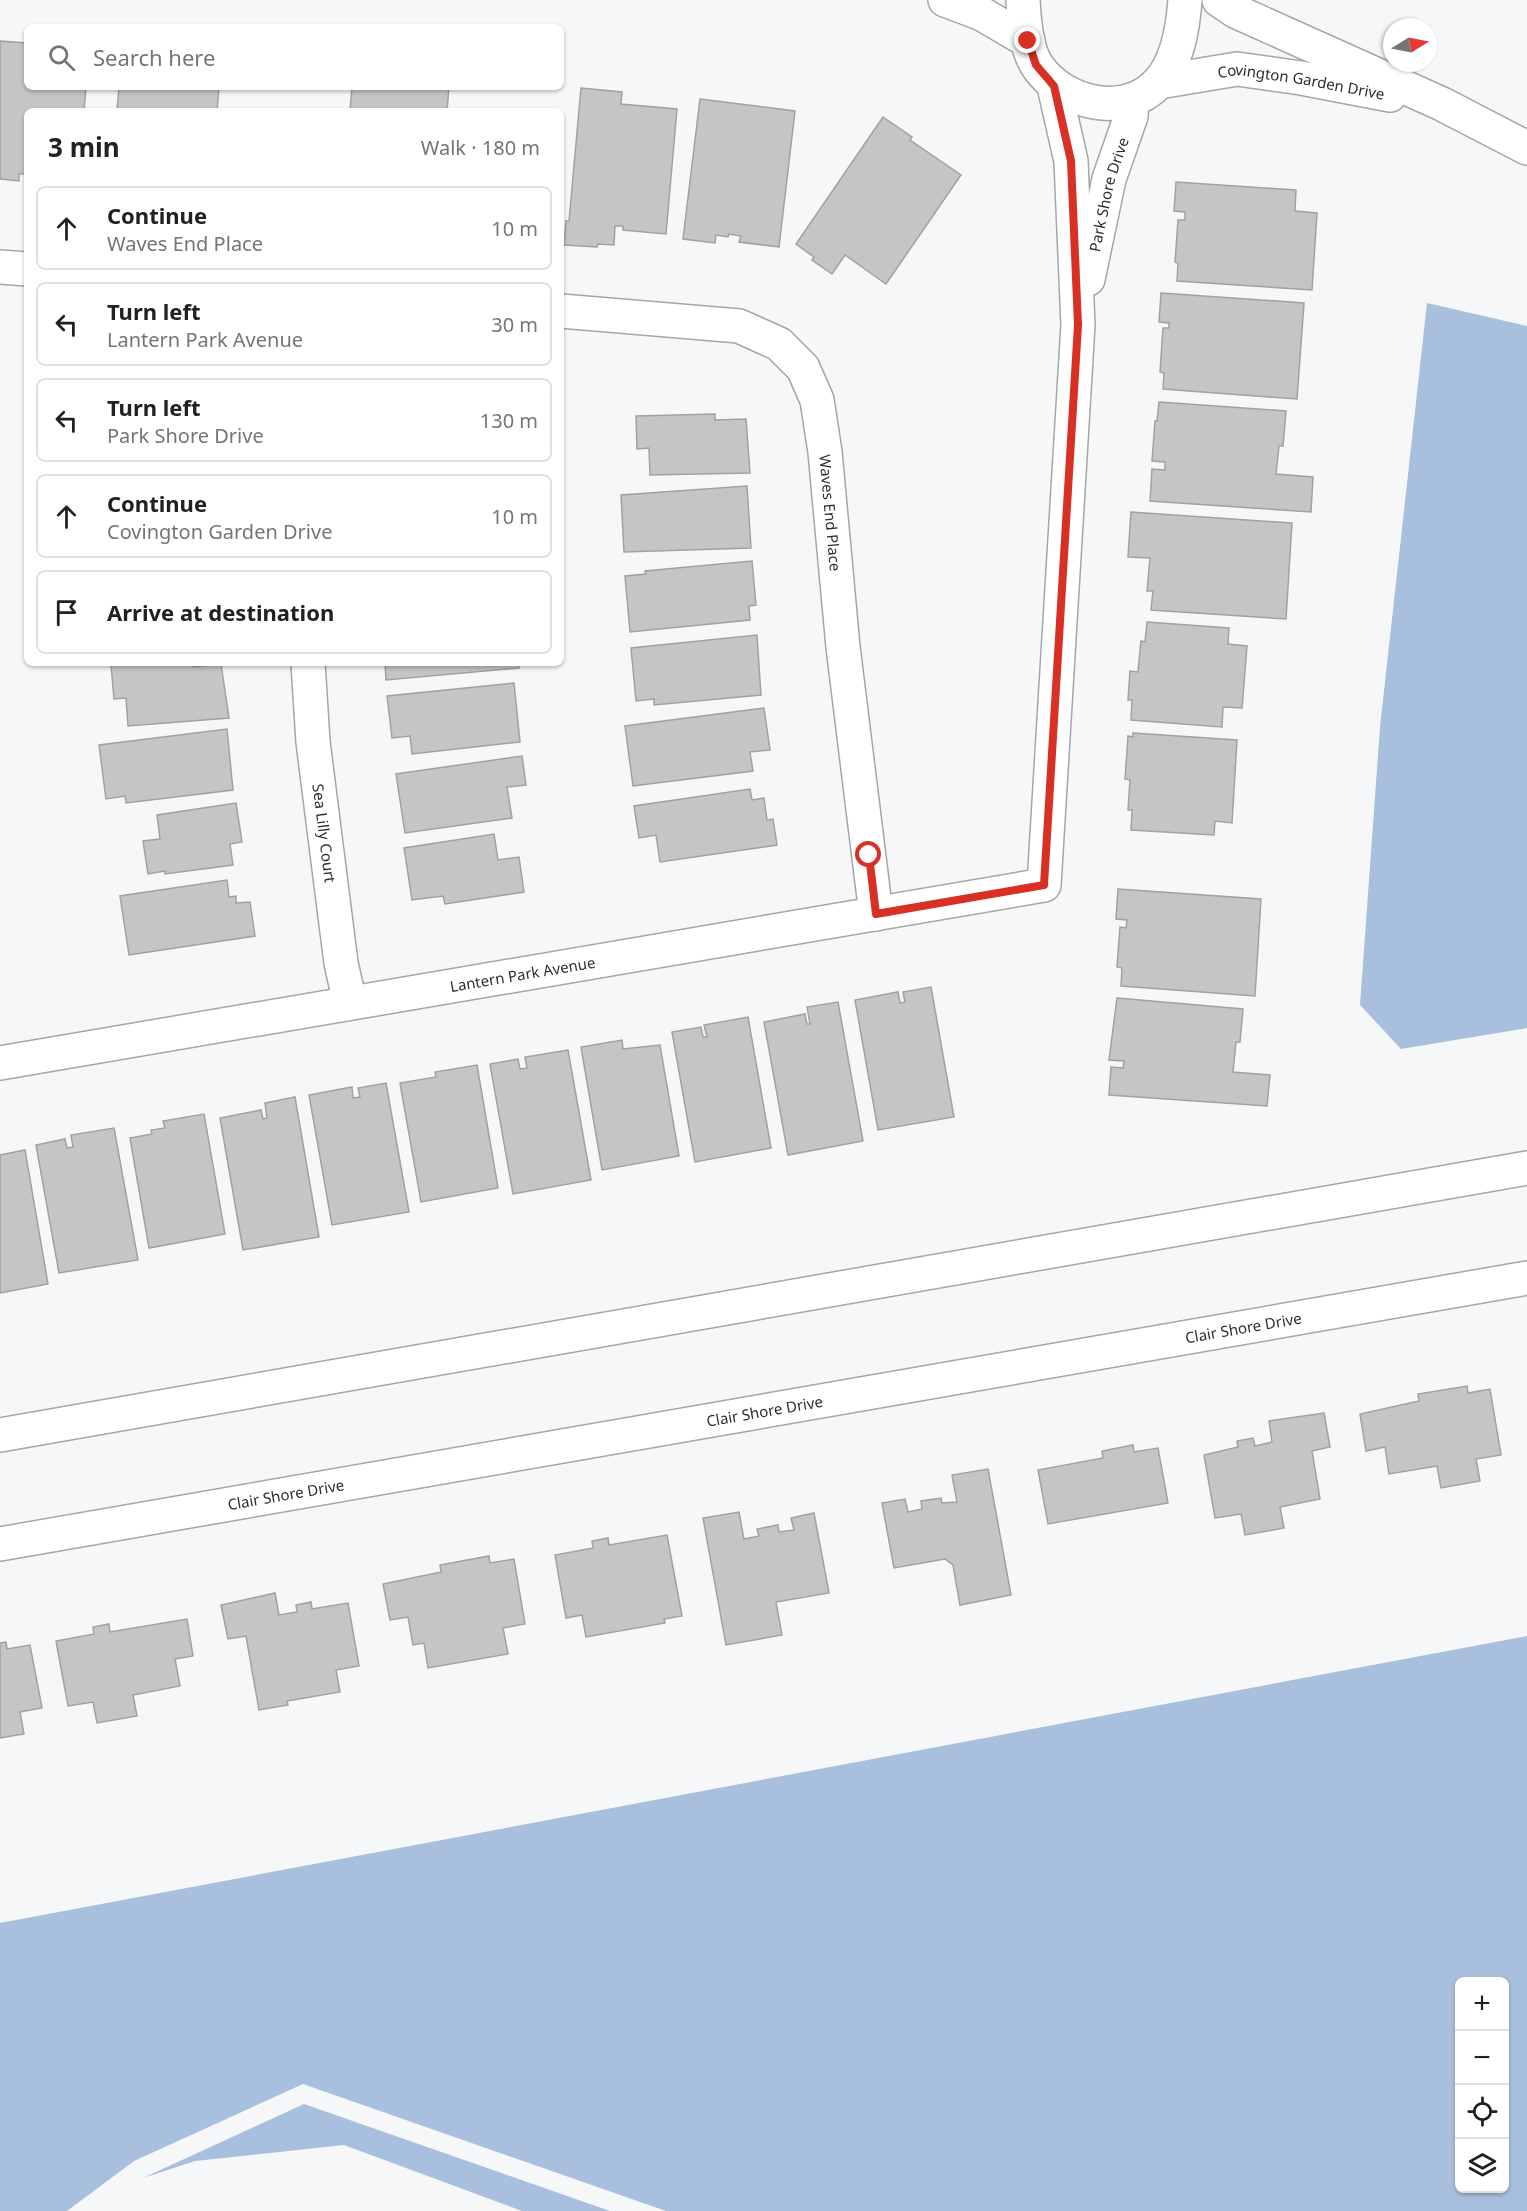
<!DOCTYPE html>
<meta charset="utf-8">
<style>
:root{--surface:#fff;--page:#f2f2f2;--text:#202124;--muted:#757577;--line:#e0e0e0}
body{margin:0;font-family:"Noto Sans",sans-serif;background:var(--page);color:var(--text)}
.controls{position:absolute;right:18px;bottom:18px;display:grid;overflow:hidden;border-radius:9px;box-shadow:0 2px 4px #0004}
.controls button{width:54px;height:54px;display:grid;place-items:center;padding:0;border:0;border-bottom:2px solid var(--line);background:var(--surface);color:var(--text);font:30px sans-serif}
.compass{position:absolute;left:1383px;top:18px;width:54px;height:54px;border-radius:50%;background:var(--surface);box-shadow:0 2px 4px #0004;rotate:80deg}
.stop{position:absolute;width:18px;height:18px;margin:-14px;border:4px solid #d93025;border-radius:50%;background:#fff}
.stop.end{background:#d93025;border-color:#fff;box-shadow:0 2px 6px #0008}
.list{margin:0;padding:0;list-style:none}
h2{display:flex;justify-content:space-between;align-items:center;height:78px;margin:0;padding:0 24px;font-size:26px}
h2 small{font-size:20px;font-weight:400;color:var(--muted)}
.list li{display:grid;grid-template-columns:39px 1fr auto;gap:18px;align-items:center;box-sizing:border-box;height:84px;margin:0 12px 12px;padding:0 12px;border:2px solid var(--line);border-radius:9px}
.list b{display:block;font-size:22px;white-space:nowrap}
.list p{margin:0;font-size:20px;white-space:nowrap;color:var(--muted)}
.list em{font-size:20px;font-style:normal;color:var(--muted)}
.icon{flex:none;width:33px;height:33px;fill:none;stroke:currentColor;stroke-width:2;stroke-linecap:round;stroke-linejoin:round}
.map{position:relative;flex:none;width:1527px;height:2211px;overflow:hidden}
.search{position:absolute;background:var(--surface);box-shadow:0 2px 4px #0004;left:24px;top:24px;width:540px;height:66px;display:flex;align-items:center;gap:15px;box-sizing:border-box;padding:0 21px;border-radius:9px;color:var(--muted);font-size:22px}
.panel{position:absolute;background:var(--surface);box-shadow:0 2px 4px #0004;left:24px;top:108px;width:540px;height:558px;border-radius:9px}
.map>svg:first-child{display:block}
</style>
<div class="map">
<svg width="1527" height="2211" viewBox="0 0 1527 2211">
<rect width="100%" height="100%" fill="#f6f7f8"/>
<g fill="#a8bfde" fill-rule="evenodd">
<path d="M1427 303 1527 326V1028L1401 1049 1360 1005 1380 727Z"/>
<path d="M1527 1636V2211H666L303 2084 134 2161 67 2211H0V1923ZM1460 1982H1504V2188H1460Z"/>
<path d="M304 2104 610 2211H522L344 2145 195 2161 143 2178Z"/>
</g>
<g fill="#c6c5c6" stroke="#a1a1a2" stroke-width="1.5">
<path d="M0 41 27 43V87H86L84 111H27V174H19V181L0 179Z"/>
<path d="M119 87H219L217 111H117Z"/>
<path d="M352 87H449L447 111H350Z"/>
<path d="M581 88 622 92 621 104 677 109 666 234 623 230V226H615L614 245 598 244 597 247 564 245 566 221H569Z"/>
<path d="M700 99 795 111 779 247 739 242 741 236 729 234 728 237 716 235 715 243 683 239Z"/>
<path d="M883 117 912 137 910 140 961 175 886 284 845 255 832 274 812 260 814 257 796 244Z"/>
<path d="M1176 182 1296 190 1295 211 1317 213 1312 290 1177 281 1178 263 1175 262 1178 220H1185V212L1174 211Z"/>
<path d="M1161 293 1304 303 1297 399 1163 389 1164 373 1160 372 1163 328H1169V323L1159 322Z"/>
<path d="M1159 402 1286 411 1283 446H1279L1276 474 1313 477 1311 512 1150 501 1152 469 1165 470V462L1152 461 1155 421H1157Z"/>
<path d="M715 414V420L746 419 750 473 650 475 649 448 637 449 636 416Z"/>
<path d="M747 486 751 548 624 552 621 495Z"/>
<path d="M1131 512 1292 523 1286 619 1151 610 1153 591H1147L1150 558 1128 557Z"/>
<path d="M752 561 756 605 749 606 750 620 630 632 625 576 646 574 645 571Z"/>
<path d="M1147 622 1229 628 1228 644 1247 646 1242 708 1223 707 1222 727 1131 720 1132 700H1128L1130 671 1138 672 1141 641 1145 642Z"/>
<path d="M757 635 761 695 654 705V699L636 701 631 648Z"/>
<path d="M139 663H192L193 667 221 664 229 718 128 726 126 698 114 699 111 665Z"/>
<path d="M385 663H519V668L386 680Z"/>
<path d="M514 683 520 742 412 754 410 736 392 738 387 696Z"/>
<path d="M764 708 770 750 750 752 753 771 633 786 625 726Z"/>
<path d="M227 729 233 790 126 803 125 796 106 799 99 745Z"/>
<path d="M1133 733 1237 740 1232 823 1215 821 1214 835 1131 830 1132 810H1128L1130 780 1125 779 1128 736 1133 737Z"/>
<path d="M522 756 526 785 507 787 512 818 405 833 396 774Z"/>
<path d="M750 789 752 800 764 798 767 820 773 819 777 845 660 862 656 835 639 838 634 806Z"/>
<path d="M236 803 242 842 230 844 233 865 165 874V871L148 874 143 841 160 839 157 815Z"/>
<path d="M494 834 498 860 519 857 524 892 445 904 443 896 412 900 404 848Z"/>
<path d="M227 880 229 897 236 896V903L250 902 255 936 129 955 120 896Z"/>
<path d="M1118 889 1261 899 1255 996 1121 986 1122 968 1117 967 1120 927 1126 928 1127 920 1116 919Z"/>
<path d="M931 987 954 1117 878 1130 855 1000 898 992 900 1003 905 1002 903 992Z"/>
<path d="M1117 998 1243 1009 1240 1042H1236L1233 1072 1270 1075 1267 1106 1109 1095 1111 1067 1123 1068 1124 1061 1109 1060Z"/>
<path d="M838 1002 863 1141 788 1155 764 1022 805 1014 807 1024H810L807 1007Z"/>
<path d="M748 1017 771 1148 695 1162 672 1032 701 1027 703 1037H707L704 1025Z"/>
<path d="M622 1040 623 1049 660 1045 679 1156 602 1170 581 1047Z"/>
<path d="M568 1050 591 1180 513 1194 490 1064 518 1059 520 1069 527 1068 525 1057Z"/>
<path d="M477 1065 498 1188 421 1202 400 1083 436 1077 435 1072Z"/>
<path d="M386 1083 409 1212 332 1225 309 1095 352 1087 353 1098 360 1097 358 1088Z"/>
<path d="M295 1097 319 1237 243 1250 220 1118 261 1110 263 1119 267 1118 265 1103Z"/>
<path d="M204 1114 225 1234 149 1248 130 1138 152 1134 151 1130 165 1128 163 1121Z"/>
<path d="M114 1128 138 1260 59 1273 36 1145 65 1139 67 1148 73 1147 71 1135Z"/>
<path d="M25 1150 48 1284 0 1293V1155Z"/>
<path d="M1467 1386 1468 1393 1490 1389 1501 1455 1476 1459 1480 1481 1441 1488 1437 1466 1389 1474 1385 1447 1366 1451 1360 1414 1419 1401 1418 1394Z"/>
<path d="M1324 1413 1330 1447 1312 1451 1320 1499 1280 1507 1284 1528 1245 1535 1241 1514 1215 1518 1204 1455 1238 1447 1237 1441 1253 1438 1255 1446 1272 1442 1269 1421Z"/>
<path d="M1133 1445 1134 1452 1158 1448 1168 1503 1048 1524 1038 1470 1103 1458 1102 1451Z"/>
<path d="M988 1469 1011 1595 960 1605 953 1565 945 1559 894 1568 882 1503 905 1499 908 1512 922 1509 921 1501 941 1498 942 1503 957 1502 952 1475Z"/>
<path d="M739 1512 744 1539 759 1536 757 1529 778 1525 779 1532 794 1530 791 1518 814 1513 829 1593 776 1602 782 1635 726 1645 703 1518Z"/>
<path d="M667 1535 682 1616 664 1619 665 1623 586 1637 582 1615 566 1618 555 1555 593 1548 592 1541 608 1538 609 1545Z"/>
<path d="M489 1556 490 1563 514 1559 525 1624 503 1628 508 1654 428 1668 424 1643 413 1645 408 1617 390 1620 383 1584 441 1572 440 1565Z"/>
<path d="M275 1593 279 1615 297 1612 296 1605 311 1602 312 1609 348 1603 359 1666 336 1670 340 1692 287 1701 288 1705 259 1710 246 1636 228 1639 221 1605Z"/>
<path d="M187 1619 193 1656 175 1659 180 1686 133 1695 137 1716 97 1723 93 1702 68 1706 56 1641 94 1634 93 1627 109 1624 110 1632Z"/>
<path d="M6 1642 7 1649 30 1645 42 1708 20 1712 24 1734 0 1738V1643Z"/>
</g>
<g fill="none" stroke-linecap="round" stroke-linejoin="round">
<defs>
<g id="minor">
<path d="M945 0 982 14 1028 41"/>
<path d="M1023 0C1024 21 1026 50 1038 67 1064 104 1125 119 1159 82 1178 61 1183 27 1185 0"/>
<path d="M1219 0 1235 11 1442 104 1527 148"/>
<path id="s1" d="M1159 82 1237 69 1301 78 1390 95"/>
<path d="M0 267 27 269"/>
<path id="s2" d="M1088 279 1109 179 1131 116 1132 100"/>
<path id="s3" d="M561 311 739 326 779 344 803 368 817 400 825 452 843 647 876 914"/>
<path id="s4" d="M308 663 313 742 341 963 350 1003"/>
<path id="s5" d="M0 1063 1044 885 1078 325 1071 161 1054 86"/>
<path d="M0 1435 1527 1168"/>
<path id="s6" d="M0 1544 1527 1278"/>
</g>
</defs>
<use href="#minor" stroke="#a6a6a7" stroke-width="36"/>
<use href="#minor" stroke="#fff" stroke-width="33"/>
</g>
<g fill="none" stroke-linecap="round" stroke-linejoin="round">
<path stroke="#d93025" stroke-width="8" d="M869 855 876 914 1044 885 1078 325 1071 161 1054 86 1036 65 1028 41"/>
</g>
<g text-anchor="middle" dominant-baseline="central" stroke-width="4.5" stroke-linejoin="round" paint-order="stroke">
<g font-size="15" fill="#2d2d2e" stroke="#fff">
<text stroke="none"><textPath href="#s1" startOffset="144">Covington Garden Drive</textPath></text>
<text stroke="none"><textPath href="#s2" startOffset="87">Park Shore Drive</textPath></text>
<text stroke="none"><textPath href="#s3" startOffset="405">Waves End Place</textPath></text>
<text stroke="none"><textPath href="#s4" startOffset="171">Sea Lilly Court</textPath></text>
<text stroke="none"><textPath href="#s5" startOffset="530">Lantern Park Avenue</textPath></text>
<text stroke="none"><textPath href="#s6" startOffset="1262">Clair Shore Drive</textPath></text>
<text stroke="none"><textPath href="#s6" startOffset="776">Clair Shore Drive</textPath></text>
<text stroke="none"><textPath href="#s6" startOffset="290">Clair Shore Drive</textPath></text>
</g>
</g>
</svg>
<div class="controls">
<button>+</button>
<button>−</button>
<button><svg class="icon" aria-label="locate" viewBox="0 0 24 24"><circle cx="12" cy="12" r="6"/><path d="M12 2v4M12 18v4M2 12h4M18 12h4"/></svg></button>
<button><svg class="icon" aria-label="layers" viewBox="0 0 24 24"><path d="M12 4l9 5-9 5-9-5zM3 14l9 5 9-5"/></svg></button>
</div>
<svg class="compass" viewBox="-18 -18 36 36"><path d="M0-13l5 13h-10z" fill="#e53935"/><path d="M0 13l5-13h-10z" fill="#757577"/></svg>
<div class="stop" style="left:869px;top:855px"></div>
<div class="stop end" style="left:1028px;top:41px"></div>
<div class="search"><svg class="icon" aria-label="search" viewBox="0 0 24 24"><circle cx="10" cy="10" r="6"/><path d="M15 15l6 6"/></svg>Search here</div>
<section class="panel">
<h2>3 min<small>Walk · 180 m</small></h2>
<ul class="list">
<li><svg class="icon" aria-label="ahead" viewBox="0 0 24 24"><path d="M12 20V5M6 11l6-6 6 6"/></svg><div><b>Continue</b><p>Waves End Place</p></div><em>10 m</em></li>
<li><svg class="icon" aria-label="left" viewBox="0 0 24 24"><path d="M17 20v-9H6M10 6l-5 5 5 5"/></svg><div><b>Turn left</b><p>Lantern Park Avenue</p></div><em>30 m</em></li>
<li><svg class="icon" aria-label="left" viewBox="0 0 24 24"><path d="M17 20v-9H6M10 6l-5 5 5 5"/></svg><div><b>Turn left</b><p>Park Shore Drive</p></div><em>130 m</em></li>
<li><svg class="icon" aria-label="ahead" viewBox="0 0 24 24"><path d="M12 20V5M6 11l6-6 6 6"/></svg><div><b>Continue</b><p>Covington Garden Drive</p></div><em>10 m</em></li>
<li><svg class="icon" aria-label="arrive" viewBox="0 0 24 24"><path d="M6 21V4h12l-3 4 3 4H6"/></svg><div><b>Arrive at destination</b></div></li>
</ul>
</section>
</div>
